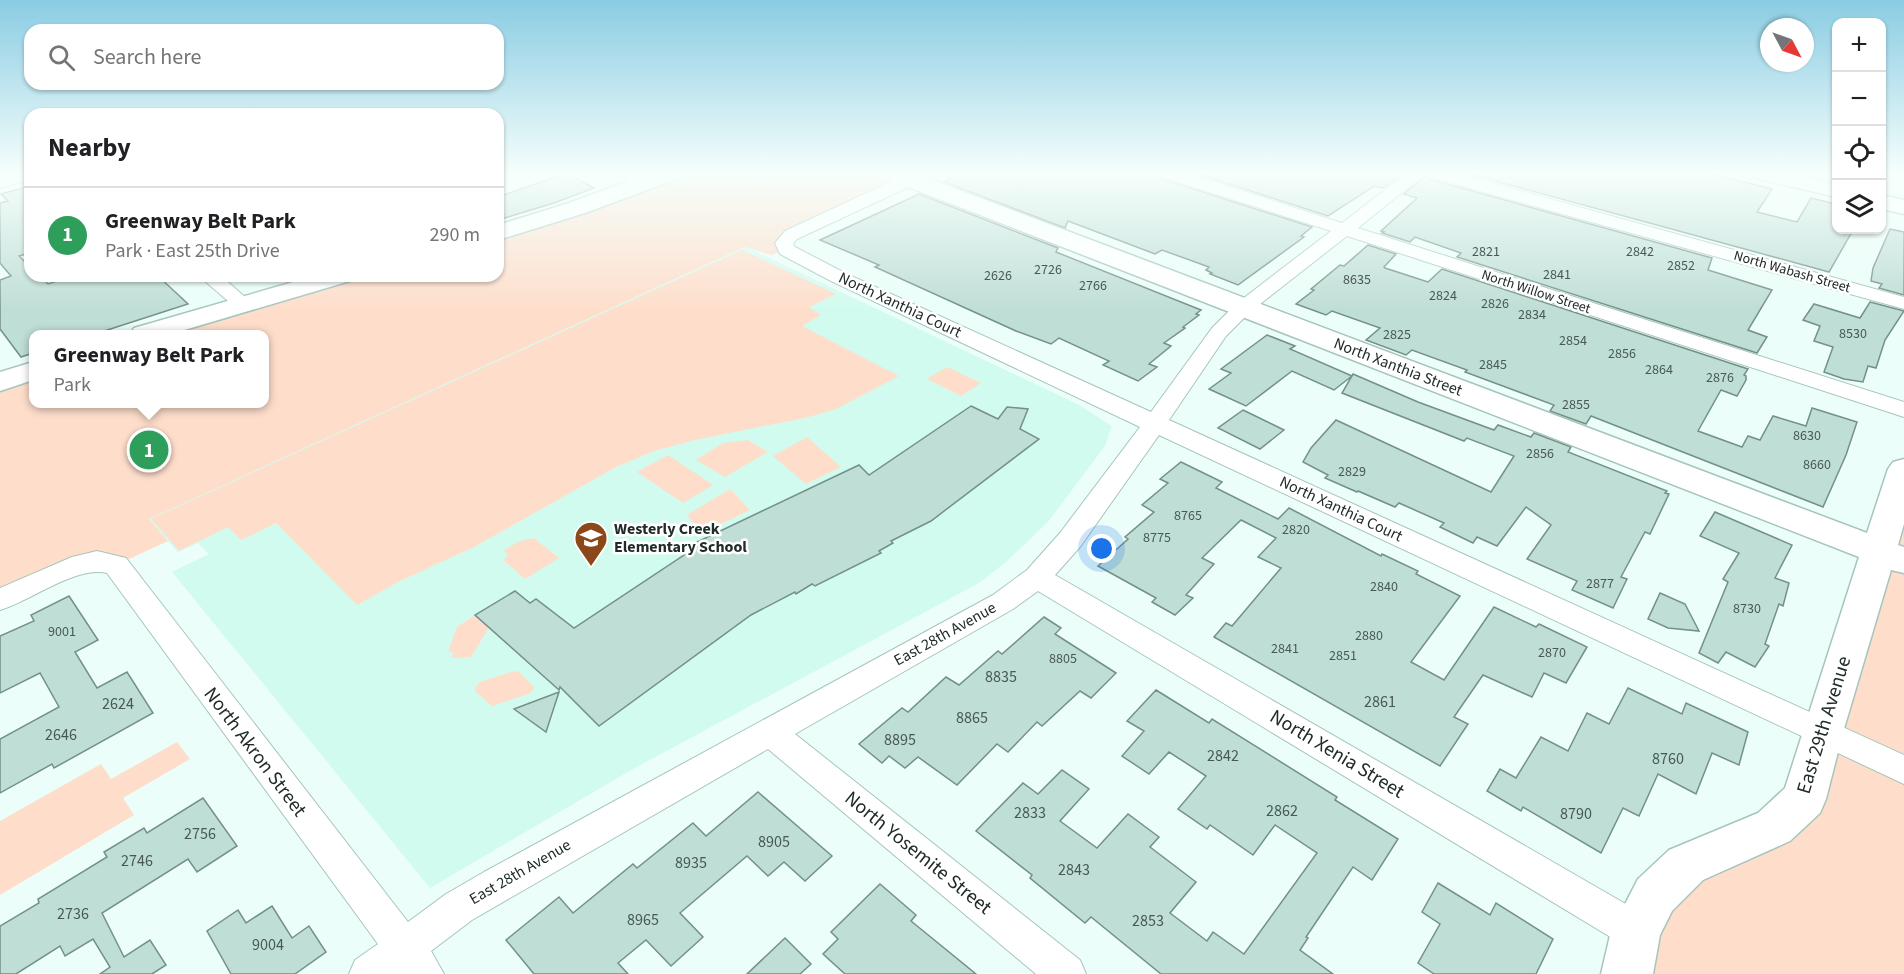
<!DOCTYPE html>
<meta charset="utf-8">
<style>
:root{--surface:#fff;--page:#f6f6f6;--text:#202124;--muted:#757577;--line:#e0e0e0;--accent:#d93025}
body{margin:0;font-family:"Source Sans 3",sans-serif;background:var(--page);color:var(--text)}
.controls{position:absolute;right:18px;top:18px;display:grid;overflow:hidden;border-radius:12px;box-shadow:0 2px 4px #0004}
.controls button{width:54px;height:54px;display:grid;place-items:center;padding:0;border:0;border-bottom:2px solid var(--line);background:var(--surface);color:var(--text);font:30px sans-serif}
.compass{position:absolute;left:1760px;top:18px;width:54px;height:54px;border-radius:50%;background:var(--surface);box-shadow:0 2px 4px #0004;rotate:131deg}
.you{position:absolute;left:1102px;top:549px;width:21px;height:21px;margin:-15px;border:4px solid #fff;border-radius:50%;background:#1a73e8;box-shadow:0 0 0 9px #1a73e833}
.badge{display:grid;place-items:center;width:39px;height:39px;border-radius:50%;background:var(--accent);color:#fff;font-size:20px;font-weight:700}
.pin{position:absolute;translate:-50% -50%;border:3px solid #fff;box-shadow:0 2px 6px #0006}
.popup{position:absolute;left:29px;top:330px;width:240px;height:78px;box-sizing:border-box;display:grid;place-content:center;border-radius:12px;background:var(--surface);filter:drop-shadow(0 2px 4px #0005);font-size:20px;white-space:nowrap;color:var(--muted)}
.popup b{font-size:22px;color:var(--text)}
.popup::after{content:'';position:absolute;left:50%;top:100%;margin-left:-12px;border:12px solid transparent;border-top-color:var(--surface)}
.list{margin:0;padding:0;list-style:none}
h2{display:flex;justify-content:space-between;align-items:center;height:78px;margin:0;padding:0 24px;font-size:26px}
h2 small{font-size:20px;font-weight:400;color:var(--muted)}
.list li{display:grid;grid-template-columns:39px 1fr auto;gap:18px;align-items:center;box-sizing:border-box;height:96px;padding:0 24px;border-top:2px solid var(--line)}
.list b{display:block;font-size:22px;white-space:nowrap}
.list p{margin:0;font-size:20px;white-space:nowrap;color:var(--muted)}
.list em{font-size:20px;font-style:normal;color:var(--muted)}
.icon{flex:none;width:33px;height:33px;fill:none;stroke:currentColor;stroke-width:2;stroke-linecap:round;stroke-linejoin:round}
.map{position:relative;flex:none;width:1904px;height:974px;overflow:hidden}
.search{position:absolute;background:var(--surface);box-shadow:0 2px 4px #0004;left:24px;top:24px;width:480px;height:66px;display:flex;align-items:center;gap:15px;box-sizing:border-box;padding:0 21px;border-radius:18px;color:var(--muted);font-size:22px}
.panel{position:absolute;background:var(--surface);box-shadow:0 2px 4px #0004;left:24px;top:108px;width:480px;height:174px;border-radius:18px}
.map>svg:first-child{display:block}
</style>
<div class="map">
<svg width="1904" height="974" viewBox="0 0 1904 974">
<rect width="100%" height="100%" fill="#ebfef9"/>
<path fill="#d2fbef" d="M746 247 1079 405 1112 426 1105 446 1048 522 1006 562 979 583 633 769 430 888 172 572 209 554 198 543 178 552 148 519Z"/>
<g fill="#fedecb">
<path d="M671 173H923L791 235 787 250 771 255 745 247 149 519 168 541 116 565 97 561 0 600V382L33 371V404H264V334H144L341 276H498V233Z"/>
<path d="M742 250 836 294 809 307 821 315 802 326 899 376 836 409 809 417 695 440 654 451 616 467 474 547 400 581 357 605 276 523 241 540 228 527 179 551 151 519Z"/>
<path d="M947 367 981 383 961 396 927 379Z"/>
<path d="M807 437 841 467 806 484 773 456Z"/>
<path d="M748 440 768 452 725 477 696 460 723 443Z"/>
<path d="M668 455 713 485 683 503 637 472Z"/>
<path d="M1904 469V974H1627L1655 895 1774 827Z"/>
<path d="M730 489 750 510 702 533 687 515Z"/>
<path d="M534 538 559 558 525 579 503 560 508 556 504 550 520 541Z"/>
<path d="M475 615 490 626 471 657 452 658 453 652 448 651 457 627Z"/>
<path d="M514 671 519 672 534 687 531 693 492 706 476 692 475 688 480 682Z"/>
<path d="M177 742 190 759 123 798 134 815 0 895V821L101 764 111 779Z"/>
</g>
<g fill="#bfded6" stroke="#739089" stroke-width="1.5">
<path d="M566 173 594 188 554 203 498 220V197Z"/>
<path d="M962 173H1159L1162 179 1312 227 1301 236 1304 237 1238 285 1210 274 1212 273 1206 270 1209 267 1162 250 1155 254 1068 221 1065 228 944 182Z"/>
<path d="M1195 173H1403L1383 188 1374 186 1328 216Z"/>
<path d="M1466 173H1709L1772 189 1757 212 1797 222 1811 198 1836 204V230H1853L1829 272Z"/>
<path d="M1427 175 1429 179 1712 258 1708 270 1772 290 1748 330 1767 337 1757 353 1457 257 1461 253 1415 237 1410 242 1382 233 1384 232 1381 231 1417 198 1404 194Z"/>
<path d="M30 186V253L19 256 30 267V276H40L48 284 72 276H98L103 281 119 276H158L188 304 95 334H33V353L21 357 0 329V280L11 276 0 263V203L8 201 1 194Z"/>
<path d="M919 194 1058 248 1056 252 1201 310 1196 314 1199 315 1183 327 1185 328 1164 343 1171 346 1149 364 1157 367 1138 381 1103 365 1109 361 1059 338 1051 344 1016 331 875 267 879 265 820 240Z"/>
<path d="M1890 229 1904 232V295L1879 288 1882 284 1871 281 1873 268Z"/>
<path d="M1368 245 1396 254 1384 267 1385 268 1428 282 1442 269 1748 369 1744 375 1746 376V380L1737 396 1721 390 1698 431 1742 447 1748 436 1760 440 1773 416 1806 426 1812 408 1857 422 1846 455 1823 507 1591 416 1586 424 1550 411 1554 405 1465 372 1467 370 1412 350 1406 355 1366 340 1380 328 1332 311 1326 315 1296 304 1314 290 1311 289 1340 265 1344 266Z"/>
<path d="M1870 302 1904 311 1885 340 1876 368 1868 366 1863 382 1844 379 1824 372 1833 347 1814 341 1820 326 1803 320 1814 304 1860 318Z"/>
<path d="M1267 335 1295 346 1290 349 1352 376 1334 390 1292 371 1246 406 1209 389 1231 373 1221 369Z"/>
<path d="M1353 374 1418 402 1494 430 1498 425 1531 437 1534 433 1571 447 1568 452 1667 491 1665 493 1669 494 1650 534 1645 532 1621 577 1627 579 1613 608 1572 590 1577 581 1527 559 1551 525 1526 507 1497 546 1477 537 1473 543 1440 527 1444 523 1399 503 1395 507 1358 491 1357 492 1325 478 1328 475 1303 462 1311 448 1336 420 1491 492 1514 456 1467 438 1464 441 1342 393Z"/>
<path d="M971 406 998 419 1007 407 1028 409 1020 429 1039 439 931 521 891 541 893 543 879 551 881 553 815 586 812 584 796 594 795 592 751 615 599 726 560 687 559 690 475 615 515 591 530 603 536 599 574 628 699 545 697 542 859 465 869 475Z"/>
<path d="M1243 410 1284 430 1260 449 1218 428Z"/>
<path d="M1181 462 1222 482 1216 488 1278 519 1289 508 1381 556 1382 554 1418 571 1416 574 1460 596 1411 662 1444 680 1494 607 1536 627 1539 624 1587 647 1566 683 1544 673 1532 697 1483 675 1454 717 1468 724 1440 766 1214 637 1226 623 1232 626 1281 568 1258 557 1276 538 1241 520 1202 558 1214 564 1186 595 1193 598 1175 615 1152 602 1156 598 1098 566 1128 539 1125 537 1154 512 1142 505 1168 483 1160 479Z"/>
<path d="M1715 512 1792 545 1775 578 1789 583 1783 606 1779 604 1765 644 1769 646 1755 667 1726 652 1718 663 1699 653 1728 582 1723 579 1739 553 1700 536Z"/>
<path d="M1660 593 1685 604 1699 631 1668 628 1648 619Z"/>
<path d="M69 596 98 640 75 652 97 688 127 672 153 713 54 768 52 764 0 793V739L59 707 40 673 0 693V636L34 621 31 615Z"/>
<path d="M1044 617 1061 628 1055 634 1116 673 1091 698 1080 691 1042 726 1037 722 1008 752 997 744 957 785 918 757 905 768 889 756 882 763 859 744 902 708 908 712 946 677 959 685 998 651 1002 654Z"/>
<path d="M1628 688 1682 714 1686 703 1748 732 1739 765 1712 753 1696 794 1658 774 1639 816 1623 808 1601 853 1523 807 1521 811 1487 791 1500 769 1516 778 1541 737 1568 751 1587 713 1609 724Z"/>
<path d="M1156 690 1209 723 1212 719 1337 797 1335 800 1398 839 1372 880 1353 867 1306 937 1308 938 1300 950 1333 974H1161L1091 917 1085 923 1030 878 1032 875 976 831 1023 783 1038 794 1062 770 1089 789 1060 821 1097 848 1128 814 1159 837 1150 847 1196 882 1170 913 1207 941 1213 932 1244 954 1317 853 1275 825 1253 855 1210 825 1207 829 1178 809 1206 776 1169 752 1149 774 1122 756 1144 731 1127 721Z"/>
<path d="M559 692 546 732 514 709Z"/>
<path d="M758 792 832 856 805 881 784 862 768 876 747 856 680 913 703 937 671 966 646 940 618 963 628 974H534L506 940 559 897 573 913 633 864 637 868 693 823 706 836Z"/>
<path d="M203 798 237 846 197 872 188 859 102 913 124 957 150 940 166 965 152 974H100L110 967 93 939 65 956 60 946 16 974H0V926L39 903 38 899 107 857 104 852 144 828 147 833Z"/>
<path d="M1438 883 1490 915 1496 903 1553 939 1536 974H1434L1418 963 1440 924 1422 912Z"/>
<path d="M880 884 916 915 911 921 976 974H845L823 954 838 939 831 932Z"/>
<path d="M272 906 292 938 309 926 326 952 295 974H231L207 931 238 910 246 923Z"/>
<path d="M785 938 811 964 800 974H747Z"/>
</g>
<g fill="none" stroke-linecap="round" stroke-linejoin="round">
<defs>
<g id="minor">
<path d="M17 173H30V180L0 188V178Z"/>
<path d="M614 173H636L653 184 651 188H639Z"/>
<path d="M1161 173H1187L1342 223 1407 173H1426L1358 228 1904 402V417L1347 236 1250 312 1226 336 1169 420 1904 755V784L1159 435 1080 547 1055 575 1650 918 1655 931 1650 944 1636 949 1622 944 1038 591 1013 609 795 734 1080 960 1086 974H1036L768 749 472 920 431 951 444 974H349L355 960 378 944 107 573C75 566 31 601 0 610V588L72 557 97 551 126 558 408 922 446 894 484 872 993 595 1027 570 1060 533 1140 427 831 281 780 254 775 243 785 231 903 176H915L917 180 915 184 797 239 793 244 795 247 845 273 1151 412 1212 328 1236 304 1331 231 1163 177Z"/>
<path d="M1428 173H1456L1904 297V309L1430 177Z"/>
<path d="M199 276H221L253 304 250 308H236Z"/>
</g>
<g id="tertiary">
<path d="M650 173H681L679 178 585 213 498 240V225L569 203Z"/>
<path d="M883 173H914L1867 533 1888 469 1893 462 1904 459V524L1898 545 1904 547V573L1891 570 1843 732 1826 799 1820 813 1790 841 1703 880 1672 911 1660 935 1653 974H1601L1611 931 1638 879 1669 850 1758 813 1785 788 1859 557 885 178Z"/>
<path d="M314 276H354L350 281 171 334H130L134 328Z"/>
<path d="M33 362V380L0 391V372Z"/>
</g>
<g id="secondary">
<path d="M1753 173H1791L1836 185V197L1755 178Z"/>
<path d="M1882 195 1904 200V214L1882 209Z"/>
</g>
</defs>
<use href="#minor" stroke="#a6c5bc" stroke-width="2"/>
<use href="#tertiary" stroke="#a6c5bc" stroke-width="3"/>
<use href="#secondary" stroke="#a6c5bc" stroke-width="3"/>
<use href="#minor" fill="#fff" fill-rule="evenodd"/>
<use href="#tertiary" fill="#fff" fill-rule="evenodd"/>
<use href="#secondary" fill="#fff" fill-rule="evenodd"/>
</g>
<linearGradient id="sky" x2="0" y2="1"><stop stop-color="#8acce3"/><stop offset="0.56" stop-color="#f6fffc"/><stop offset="1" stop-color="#f6fffc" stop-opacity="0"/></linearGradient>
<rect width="1904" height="310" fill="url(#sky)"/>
<defs>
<symbol id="school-pin" viewBox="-11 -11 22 30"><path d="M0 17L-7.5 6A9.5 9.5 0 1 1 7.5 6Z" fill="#8b4819" stroke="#fff"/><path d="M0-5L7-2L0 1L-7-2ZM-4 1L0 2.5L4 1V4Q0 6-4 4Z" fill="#fff"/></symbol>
</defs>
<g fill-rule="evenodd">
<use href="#school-pin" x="572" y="519" width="38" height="52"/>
</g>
<g text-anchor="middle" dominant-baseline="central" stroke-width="5" stroke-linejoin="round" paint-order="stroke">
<g font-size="14" fill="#485854">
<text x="1486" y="252">2821</text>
<text x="1640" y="252">2842</text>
<text x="1681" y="266">2852</text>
<text x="1048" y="270">2726</text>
<text x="1557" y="275">2841</text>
<text x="998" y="276">2626</text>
<text x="1357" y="280">8635</text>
<text x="1093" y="286">2766</text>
<text x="1443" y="296">2824</text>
<text x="1495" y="304">2826</text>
<text x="1532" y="315">2834</text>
<text x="1853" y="334">8530</text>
<text x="1397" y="335">2825</text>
<text x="1573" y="341">2854</text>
<text x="1622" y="354">2856</text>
<text x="1493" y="365">2845</text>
<text x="1659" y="370">2864</text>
<text x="1720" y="378">2876</text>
<text x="1576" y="405">2855</text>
<text x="1807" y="436">8630</text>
<text x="1540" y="454">2856</text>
<text x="1817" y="465">8660</text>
<text x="1352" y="472">2829</text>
<text x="1188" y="516">8765</text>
<text x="1296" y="530">2820</text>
<text x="1157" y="538">8775</text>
<text x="1600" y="584">2877</text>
<text x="1384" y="587">2840</text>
<text x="1747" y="609">8730</text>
<text x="62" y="632">9001</text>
<text x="1369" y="636">2880</text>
<text x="1285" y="649">2841</text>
<text x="1552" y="653">2870</text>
<text x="1343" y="656">2851</text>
<text x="1063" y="659">8805</text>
</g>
<g font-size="14" fill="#202c29" stroke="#fff">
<text transform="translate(1792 272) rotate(16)">North Wabash Street</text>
<text transform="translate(1536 292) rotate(18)">North Willow Street</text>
</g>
<g font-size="16" fill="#202c29" stroke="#fff">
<text transform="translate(900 305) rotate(25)">North Xanthia Court</text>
<text transform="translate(1398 367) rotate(21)">North Xanthia Street</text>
<text transform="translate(1341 509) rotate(25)">North Xanthia Court</text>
<text transform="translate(945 634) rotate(-29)">East 28th Avenue</text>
<text transform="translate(520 872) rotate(-30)">East 28th Avenue</text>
</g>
<g font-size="16" font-weight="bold" fill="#202c29" stroke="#fff" text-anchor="start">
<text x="614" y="529">Westerly Creek<tspan x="614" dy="18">Elementary School</tspan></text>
</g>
<g font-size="16" fill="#485854">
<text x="1001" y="677">8835</text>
<text x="1380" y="702">2861</text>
<text x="118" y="704">2624</text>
<text x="972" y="718">8865</text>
<text x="61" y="735">2646</text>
<text x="900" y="740">8895</text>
<text x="1223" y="756">2842</text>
<text x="1668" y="759">8760</text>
<text x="1282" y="811">2862</text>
<text x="1030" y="813">2833</text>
<text x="1576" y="814">8790</text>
<text x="200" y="834">2756</text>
<text x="774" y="842">8905</text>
<text x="137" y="861">2746</text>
<text x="691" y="863">8935</text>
<text x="1074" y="870">2843</text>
<text x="73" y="914">2736</text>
<text x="643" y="920">8965</text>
<text x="1148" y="921">2853</text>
<text x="268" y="945">9004</text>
</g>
<g font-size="20" fill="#202c29" stroke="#fff">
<text transform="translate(1824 725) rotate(-73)">East 29th Avenue</text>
<text transform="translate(255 752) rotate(53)">North Akron Street</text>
<text transform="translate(1337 754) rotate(31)">North Xenia Street</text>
<text transform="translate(918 853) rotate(39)">North Yosemite Street</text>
</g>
</g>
</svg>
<div class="controls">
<button>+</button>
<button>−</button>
<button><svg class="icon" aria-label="locate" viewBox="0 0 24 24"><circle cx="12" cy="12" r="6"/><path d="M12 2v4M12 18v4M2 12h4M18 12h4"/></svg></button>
<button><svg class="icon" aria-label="layers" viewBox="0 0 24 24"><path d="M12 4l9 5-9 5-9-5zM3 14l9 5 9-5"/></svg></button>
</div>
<svg class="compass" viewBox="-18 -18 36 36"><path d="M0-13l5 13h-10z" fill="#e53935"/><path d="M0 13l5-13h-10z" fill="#757577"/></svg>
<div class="you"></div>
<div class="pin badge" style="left:149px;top:450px;background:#2e9e5b">1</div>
<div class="popup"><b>Greenway Belt Park</b>Park</div>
<div class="search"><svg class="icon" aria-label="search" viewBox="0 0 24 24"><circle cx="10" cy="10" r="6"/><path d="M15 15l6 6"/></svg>Search here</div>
<section class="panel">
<h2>Nearby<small></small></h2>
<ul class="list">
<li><span class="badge" style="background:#2e9e5b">1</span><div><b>Greenway Belt Park</b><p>Park · East 25th Drive</p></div><em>290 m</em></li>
</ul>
</section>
</div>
